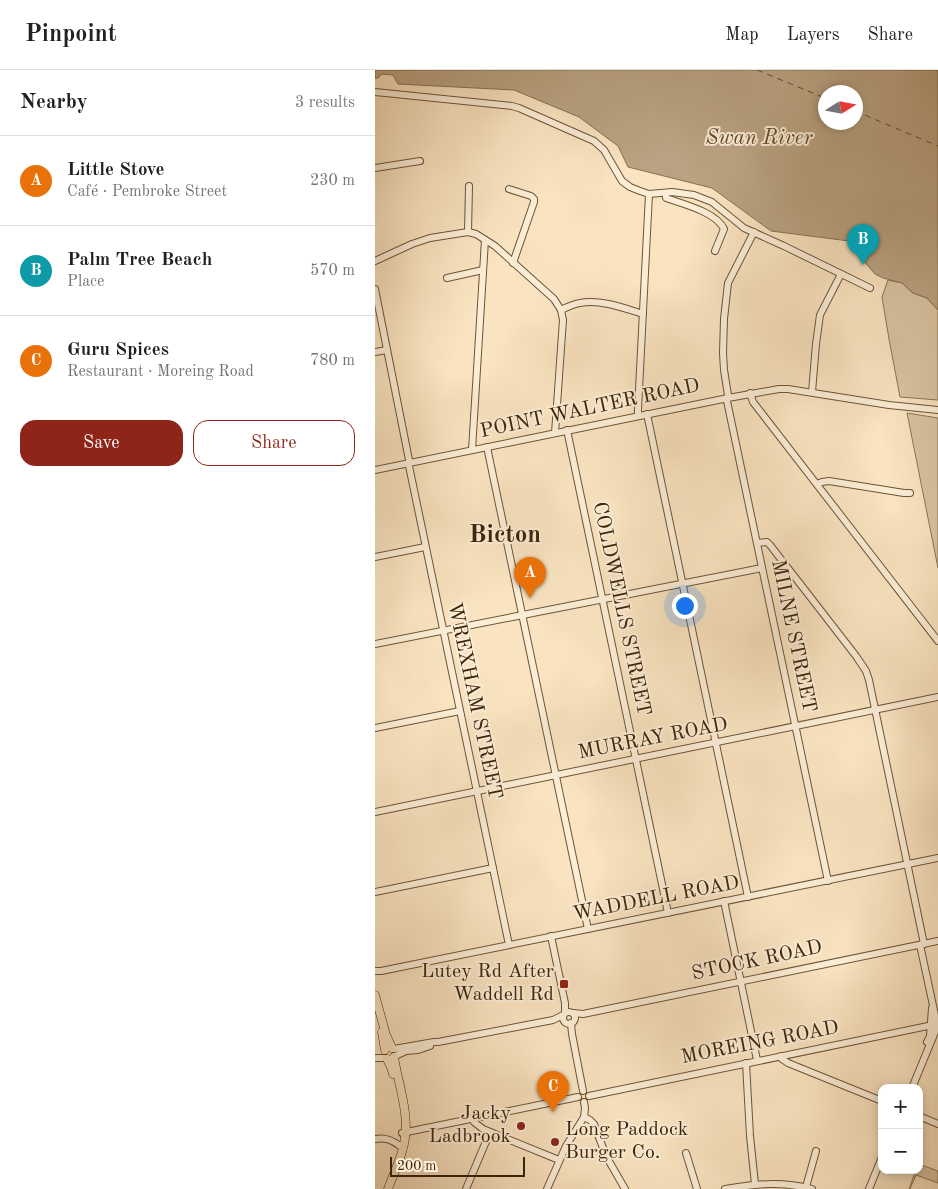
<!DOCTYPE html>
<meta charset="utf-8">
<style>
:root{--surface:#fff;--page:#f2f2f2;--text:#202124;--muted:#757577;--line:#e0e0e0;--accent:#8f2418}
body{margin:0;font-family:"Old Standard TT",serif;background:var(--page);color:var(--text)}
.controls{position:absolute;right:15px;bottom:15px;display:grid;overflow:hidden;border-radius:10px;box-shadow:0 2px 8px #0003}
.controls button{width:45px;height:45px;display:grid;place-items:center;padding:0;border:0;border-bottom:1px solid var(--line);background:var(--surface);color:var(--text);font:25px sans-serif}
.compass{position:absolute;left:443px;top:15px;width:45px;height:45px;border-radius:50%;background:var(--surface);box-shadow:0 2px 8px #0003;rotate:79deg}
.scale{position:absolute;left:15px;bottom:12px;width:135px;box-sizing:border-box;padding-left:5px;border:2px solid #3e2508;border-top:0;font-size:14px;line-height:18px;white-space:nowrap;color:#3e2508;-webkit-text-stroke:4px #fbedd6;paint-order:stroke}
.you{position:absolute;left:309px;top:535px;width:18px;height:18px;margin:-12px;border:4px solid #fff;border-radius:50%;background:#1a73e8;box-shadow:0 0 0 8px #1a73e833}
.badge{display:grid;place-items:center;width:32px;height:32px;border-radius:50%;background:var(--accent);color:#fff;font-size:16px;font-weight:700}
.pin{position:absolute;translate:-50% -41px;filter:drop-shadow(0 1px 2px #0008)}
.pin::after{content:'';position:absolute;top:26px;width:18px;height:15px;background:inherit;clip-path:polygon(0 0,100% 0,50% 100%)}
.list{margin:0;padding:0;list-style:none}
h2{display:flex;justify-content:space-between;align-items:center;height:65px;margin:0;padding:0 20px;font-size:21px}
h2 small{font-size:16px;font-weight:400;color:var(--muted)}
.list li{display:grid;grid-template-columns:32px 1fr auto;gap:15px;align-items:center;box-sizing:border-box;height:90px;padding:0 20px;border-top:1px solid var(--line)}
.list b{display:block;font-size:19px;white-space:nowrap}
.list p{margin:0;font-size:16px;white-space:nowrap;color:var(--muted)}
.list em{font-size:16px;font-style:normal;color:var(--muted)}
.actions{display:flex;gap:10px;padding:15px 20px}
.actions a{flex:1;padding:11px 0;border:1px solid var(--accent);border-radius:15px;text-align:center;font-size:18px;color:var(--accent)}
.actions .main{background:var(--accent);color:#fff}
.map{position:relative;flex:none;width:563px;height:1119px;overflow:hidden}
header{display:flex;align-items:center;gap:30px;box-sizing:border-box;height:70px;padding:0 25px;background:var(--surface);border-bottom:1px solid var(--line)}
header strong{font-size:24px}
nav{display:flex;gap:28px;margin-inline-start:auto;font-size:18px}
main{display:flex}
aside{flex:1;background:var(--surface)}
.map>svg:first-child{display:block}
</style>
<header>
<strong>Pinpoint</strong>
<nav><a>Map</a><a>Layers</a><a>Share</a></nav>
</header>
<main>
<aside>
<h2>Nearby<small>3 results</small></h2>
<ul class="list">
<li><span class="badge" style="background:#e8710a">A</span><div><b>Little Stove</b><p>Café · Pembroke Street</p></div><em>230 m</em></li>
<li><span class="badge" style="background:#0f9aa8">B</span><div><b>Palm Tree Beach</b><p>Place</p></div><em>570 m</em></li>
<li><span class="badge" style="background:#e8710a">C</span><div><b>Guru Spices</b><p>Restaurant · Moreing Road</p></div><em>780 m</em></li>
</ul>
<div class="actions"><a class="main">Save</a><a>Share</a></div>
</aside>
<div class="map">
<svg width="563" height="1119" viewBox="0 0 563 1119">
<rect width="100%" height="100%" fill="#f9e3c0"/>
<filter id="stains"><feTurbulence type="fractalNoise" baseFrequency=".004" numOctaves="4"/><feColorMatrix values="0 0 0 0 .2 0 0 0 0 .09 0 0 0 0 .02 0 0 0 .5 -.17"/></filter>
<radialGradient id="worn" r=".72"><stop offset=".6" stop-color="#630" stop-opacity="0"/><stop offset="1" stop-color="#630" stop-opacity=".3"/></radialGradient>
<g fill="#d9c3a1" stroke="#8c7454">
<path d="M513 210 527 213 538 223 552 228 563 240V330L525 327 514 269 507 227Z"/>
<path d="M532 343 563 348V498Z"/>
<path d="M544 1094 563 1101V1113L541 1105 535 1119H534L541 1100H544Z"/>
</g>
<path fill="#b9a281" stroke="#887051" fill-rule="evenodd" d="M0 0H563V240L552 228 538 223 527 213 508 208 500 204 478 179 477 175 474 171 396 161 337 118 253 97 243 76 204 47 139 20 23 14 18 5 7 4 3 8H0ZM480 22V52H450V22Z"/>
<g fill="none" stroke-linecap="round" stroke-linejoin="round">
<g stroke="#634a2c" stroke-width="1" stroke-dasharray="6 5" stroke-linecap="butt">
<path d="M382 0 450 28"/>
<path d="M480 41 563 76"/>
</g>
<defs>
<g id="minor">
<path d="M0 22 137 36 144 38 219 71 229 80 247 111 255 117 265 121 274 124 297 122 319 125 337 132 369 158 409 176 495 218"/>
<path d="M0 98 45 91"/>
<path d="M134 119 156 126 159 129V132L138 193"/>
<path d="M291 123V128C308 134 341 142 349 159L340 181"/>
<path d="M93 162 94 116"/>
<path d="M379 162 353 213 349 249 348 283 349 300 353 325 352 331 453 811"/>
<path d="M0 191 37 174 55 168 93 162 101 164 120 176 179 229 186 240 188 250 180 363"/>
<path d="M72 208 108 200"/>
<path d="M0 219 34 390V396L134 875"/>
<path d="M186 240C192 237 199 234 205 233 225 229 249 238 268 244"/>
<path d="M0 282 12 280"/>
<path d="M437 322 441 274 445 245 466 204"/>
<path d="M375 323 378 332 563 571"/>
<path d="M272 344 373 827"/>
<path d="M263 346V339L274 124"/>
<path d="M192 360 293 843"/>
<path d="M112 377 213 859"/>
<path d="M97 380 110 170"/>
<path d="M0 400 353 328 404 319H413L514 335 563 340"/>
<path d="M442 414 447 412 454 411 529 423H535"/>
<path d="M382 473 392 472 395 475 481 586 491 601 494 610 549 874"/>
<path d="M0 487 50 477"/>
<path d="M0 574 387 498"/>
<path d="M0 658 85 641"/>
<path d="M0 742 563 627"/>
<path d="M0 822 118 798"/>
<path d="M349 831 382 990"/>
<path d="M176 866 190 933V942"/>
<path d="M0 901H6L563 788"/>
<circle cx="194" cy="948" r="6"/>
<path d="M198 943 208 944 563 871"/>
<path d="M196 953 197 964 208 1021"/>
<path d="M552 972 555 966 557 938"/>
<path d="M19 979 59 972H63L178 950 188 945"/>
<path d="M20 986 31 981 43 980 55 976"/>
<path d="M406 986 407 989 413 993 507 1031"/>
<path d="M0 988H10"/>
<path d="M371 993 375 1066 380 1114"/>
<path d="M537 1018 560 962 562 954 545 875"/>
<path d="M214 1026 563 954"/>
<path d="M544 1046 563 1054"/>
<path d="M209 1047 215 1050 219 1054 231 1086 250 1119"/>
<path d="M98 1049 99 1052 108 1059 184 1090"/>
<path d="M27 1063 203 1027"/>
<path d="M0 1069C10 1067 17 1070 25 1076"/>
<path d="M311 1083 322 1119"/>
<path d="M431 1117 441 1081"/>
<path d="M91 1119 115 1062"/>
<path d="M172 1119 191 1076 209 1047 210 1038 209 1032"/>
<path d="M350 1119C381 1114 406 1111 437 1119"/>
<path d="M494 1119 507 1087"/>
</g>
<g id="major">
<path d="M0 925 11 965 17 978"/>
<path d="M7 962 10 980"/>
<path d="M12 989 16 997 18 1004"/>
<path d="M13 1119C19 1102 28 1086 30 1068 34 1042 23 1013 19 987"/>
</g>
</defs>
<use href="#minor" stroke="#6d5436" stroke-width="8"/>
<use href="#major" stroke="#3e2508" stroke-width="9"/>
<use href="#minor" stroke="#fbedd6" stroke-width="6"/>
<use href="#major" stroke="#f9e3c0" stroke-width="8"/>
</g>
<g fill="#8f2418" stroke="#fbedd6" stroke-width="2">
<rect x="184" y="909" width="10" height="10" rx="2.5"/>
<circle cx="146" cy="1056" r="5"/>
<circle cx="180" cy="1072" r="5"/>
</g>
<g text-anchor="middle" dominant-baseline="central" stroke-width="4" stroke-linejoin="round" paint-order="stroke">
<g font-size="20" fill="#3e2508" stroke="#fbedd6">
<text transform="translate(215 339) rotate(-12)">POINT WALTER ROAD</text>
<text transform="translate(246 539) rotate(78)">COLDWELLS STREET</text>
<text transform="translate(418 566) rotate(78)">MILNE STREET</text>
<text transform="translate(99 631) rotate(78)">WREXHAM STREET</text>
<text transform="translate(278 669) rotate(-11)">MURRAY ROAD</text>
<text transform="translate(281 829) rotate(-11)">WADDELL ROAD</text>
<text transform="translate(382 891) rotate(-12)">STOCK ROAD</text>
<text transform="translate(385 973) rotate(-11)">MOREING ROAD</text>
</g>
<g font-size="20" fill="#3e2508" stroke="#fbedd6" text-anchor="end">
<text x="179" y="902">Lutey Rd After<tspan x="179" dy="23">Waddell Rd</tspan></text>
<text x="136" y="1044">Jacky<tspan x="136" dy="23">Ladbrook</tspan></text>
<text x="190" y="1060" text-anchor="start">Long Paddock<tspan x="190" dy="23">Burger Co.</tspan></text>
</g>
<g font-size="21" font-style="italic" fill="#634a2c" stroke="#fbedd6">
<text x="384" y="68">Swan River</text>
</g>
<g font-size="25" font-weight="bold" fill="#3e2508" stroke="#fbedd6">
<text x="130" y="465">Bicton</text>
</g>
</g>
<rect width="100%" height="100%" filter="url(#stains)"/>
<rect width="100%" height="100%" fill="url(#worn)"/>
</svg>
<div class="controls">
<button>+</button>
<button>−</button>
</div>
<svg class="compass" viewBox="-18 -18 36 36"><path d="M0-13l5 13h-10z" fill="#e53935"/><path d="M0 13l5-13h-10z" fill="#757577"/></svg>
<div class="scale">200 m</div>
<div class="you"></div>
<div class="pin badge" style="left:155px;top:528px;background:#e8710a">A</div>
<div class="pin badge" style="left:488px;top:195px;background:#0f9aa8">B</div>
<div class="pin badge" style="left:178px;top:1042px;background:#e8710a">C</div>
</div>
</main>
